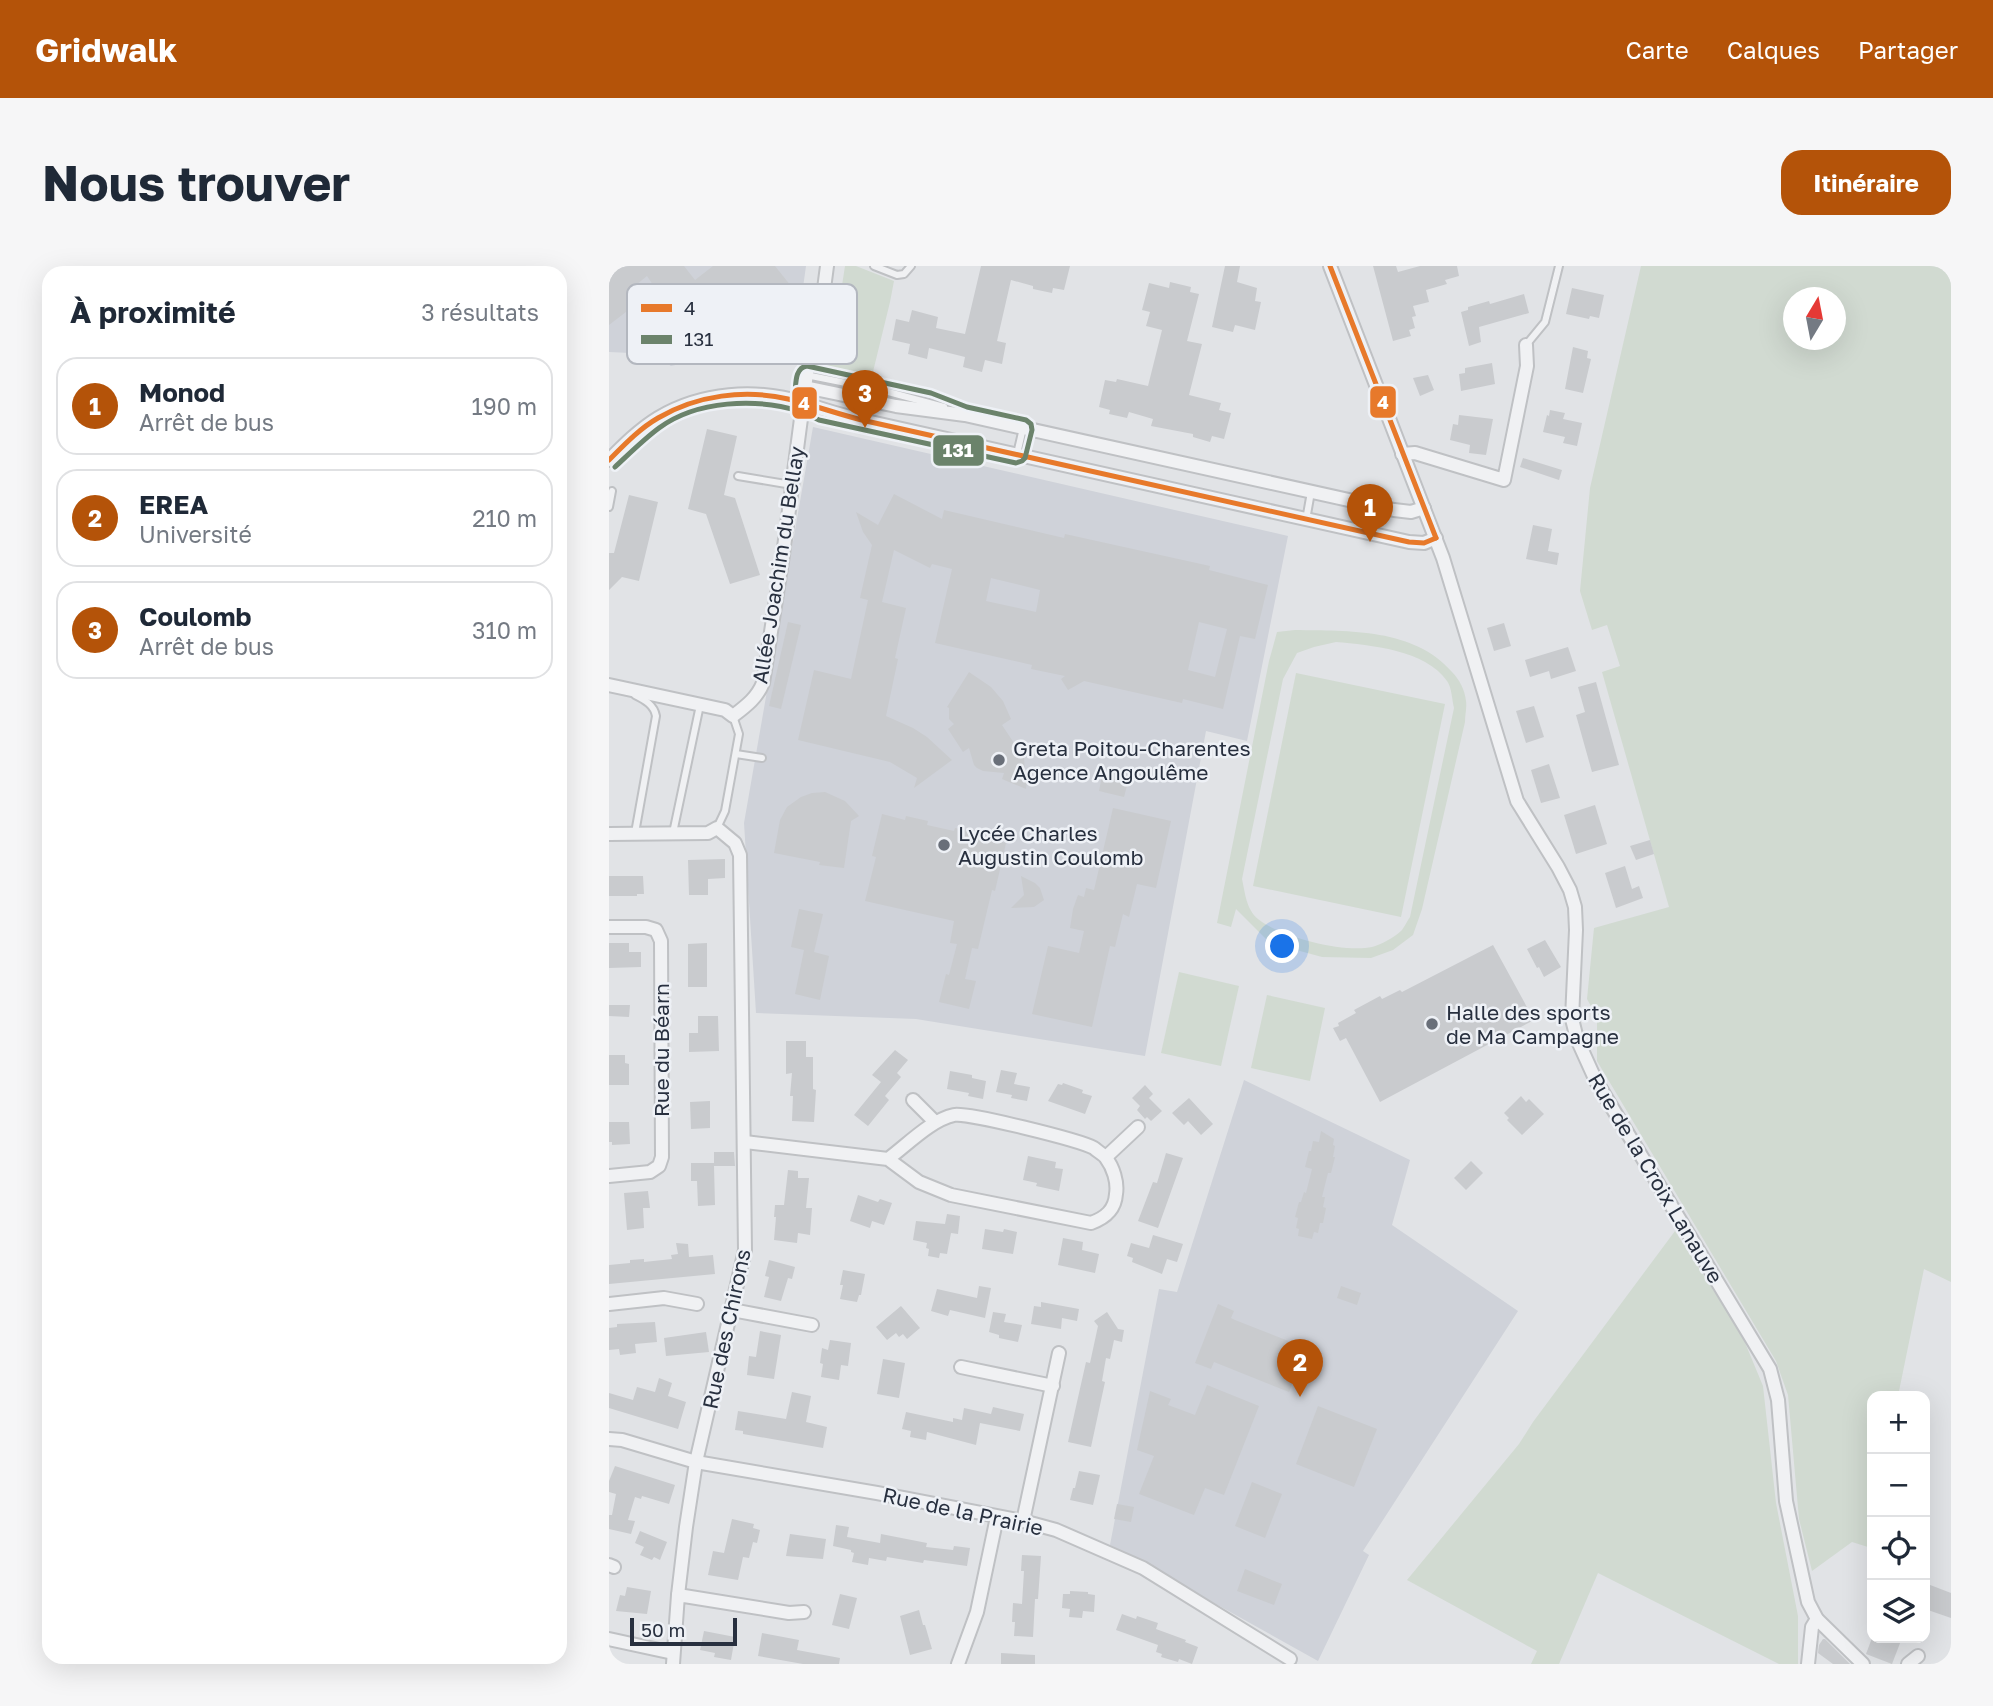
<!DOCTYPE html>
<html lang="fr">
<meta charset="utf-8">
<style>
:root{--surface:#fff;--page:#f6f6f7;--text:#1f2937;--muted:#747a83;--line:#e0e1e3;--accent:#b45309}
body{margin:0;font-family:"Golos Text",sans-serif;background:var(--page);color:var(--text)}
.controls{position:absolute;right:21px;bottom:21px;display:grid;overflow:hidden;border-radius:14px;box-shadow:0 7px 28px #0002}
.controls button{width:63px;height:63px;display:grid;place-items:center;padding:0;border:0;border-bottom:2px solid var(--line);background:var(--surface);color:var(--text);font:35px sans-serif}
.compass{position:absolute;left:1174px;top:21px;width:63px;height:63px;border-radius:50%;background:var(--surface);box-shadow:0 7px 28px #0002;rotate:10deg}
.scale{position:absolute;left:21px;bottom:18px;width:107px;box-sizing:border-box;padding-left:7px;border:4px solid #28303f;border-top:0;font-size:19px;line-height:24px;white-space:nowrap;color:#28303f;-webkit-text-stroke:5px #eef1f6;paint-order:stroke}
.you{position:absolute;left:674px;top:681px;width:24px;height:24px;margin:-18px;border:5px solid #fff;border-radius:50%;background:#1a73e8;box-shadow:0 0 0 10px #1a73e833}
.badge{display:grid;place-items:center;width:46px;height:46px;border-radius:50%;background:var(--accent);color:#fff;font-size:23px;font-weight:700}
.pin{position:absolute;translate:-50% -58px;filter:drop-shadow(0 2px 4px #0008)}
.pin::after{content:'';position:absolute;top:37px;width:24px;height:21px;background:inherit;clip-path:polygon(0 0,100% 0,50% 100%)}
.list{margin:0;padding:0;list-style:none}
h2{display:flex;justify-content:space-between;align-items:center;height:91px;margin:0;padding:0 28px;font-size:30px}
h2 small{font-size:23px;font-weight:400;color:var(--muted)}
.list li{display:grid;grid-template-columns:46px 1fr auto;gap:21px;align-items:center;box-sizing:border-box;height:98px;margin:0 14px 14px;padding:0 14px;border:2px solid var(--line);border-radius:21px}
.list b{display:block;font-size:26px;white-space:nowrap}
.list p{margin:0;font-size:23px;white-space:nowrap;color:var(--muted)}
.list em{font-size:23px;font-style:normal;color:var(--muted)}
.icon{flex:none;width:38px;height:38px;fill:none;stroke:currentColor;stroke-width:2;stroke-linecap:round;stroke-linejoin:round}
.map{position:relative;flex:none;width:1342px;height:1398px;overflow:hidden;border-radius:21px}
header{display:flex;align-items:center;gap:42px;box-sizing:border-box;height:98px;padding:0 35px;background:var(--accent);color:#fff}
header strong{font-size:33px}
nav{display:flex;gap:38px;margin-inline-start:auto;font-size:24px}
.intro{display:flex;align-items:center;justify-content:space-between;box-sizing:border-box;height:168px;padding:0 42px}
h1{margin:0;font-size:49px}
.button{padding:18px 32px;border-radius:21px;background:var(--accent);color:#fff;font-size:24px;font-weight:700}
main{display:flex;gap:42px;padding:0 42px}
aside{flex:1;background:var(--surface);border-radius:21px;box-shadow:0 7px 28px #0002}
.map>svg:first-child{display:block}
</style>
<header>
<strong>Gridwalk</strong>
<nav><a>Carte</a><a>Calques</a><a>Partager</a></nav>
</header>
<div class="intro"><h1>Nous trouver</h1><a class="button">Itinéraire</a></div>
<main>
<aside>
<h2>À proximité<small>3 résultats</small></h2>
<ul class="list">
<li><span class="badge">1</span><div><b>Monod</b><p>Arrêt de bus</p></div><em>190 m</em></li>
<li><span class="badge">2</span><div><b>EREA</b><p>Université</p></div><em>210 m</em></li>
<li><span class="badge">3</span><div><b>Coulomb</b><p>Arrêt de bus</p></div><em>310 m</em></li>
</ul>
</aside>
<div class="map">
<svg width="1342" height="1398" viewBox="0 0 1342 1398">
<rect width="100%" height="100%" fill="#e1e3e6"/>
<g fill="#cfd2d9">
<path d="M0 0H197L186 79 171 92 125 86 62 100 43 88 0 86Z"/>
<path d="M204 161 679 270 638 475 597 465 536 790 307 753 147 747 135 557Z"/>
<path d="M635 814 801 894 783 959 909 1045 754 1285 760 1289 709 1395 501 1279 550 1023 568 1026Z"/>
</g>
<g fill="#d1dad1" fill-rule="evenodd">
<path d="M236 0H247L285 15 281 36 262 114 211 102 208 97 213 71 222 65 227 58Z"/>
<path d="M1032 0H1342V1016L1315 1003 1289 1130H1263V1259L1259 1281 1243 1276 1203 1305 1190 1253 1179 1129 1167 1095 988 795V751L978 733 985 662 1060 641 993 406 1011 400 998 359 983 364 971 325 981 222ZM1184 32H1226V74H1184Z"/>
<path d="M686 364C740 365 805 362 843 406 850 413 856 424 857 435 858 441 856 449 856 456L813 643 804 669 784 684 762 692 713 691 680 682 657 673 627 643 622 661 608 657 660 395 668 366ZM727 376C761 379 817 384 838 415 843 422 843 434 845 442L801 651C798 655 795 662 792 665 786 671 771 679 763 681 734 687 671 671 649 653 637 643 636 626 633 613L674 413 688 387 705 381Z"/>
<path d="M687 407 836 438 792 651 644 620Z"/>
<path d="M570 706 630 720 612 800 552 787Z"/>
<path d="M658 729 716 742 701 815 642 802Z"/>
<path d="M1066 965 1132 1067 1154 1120 1167 1237 1189 1350V1398H1170L989 1307 950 1398H922L928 1385 798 1314 910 1178 924 1156Z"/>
</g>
<g fill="#c9cbce" fill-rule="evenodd">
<path d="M0 0H75L86 14 104 0H166L182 20 167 31 157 20 129 41 133 46 118 57 109 46 80 67 66 49 59 54 47 39 54 34 38 10 17 27 26 39 0 59Z"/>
<path d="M372 0H461L455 24 444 22 443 27 424 23V20L402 14 388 75 397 77 393 98 376 94 373 106 354 101 356 91 320 82 318 93 299 88 301 78 283 74 287 53 300 56 303 44 329 51 327 62 356 68Z"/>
<path d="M616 0H631L628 16 648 22 646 35 652 36 646 64 626 59 624 66 603 61Z"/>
<path d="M764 0H787L789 6 811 0H848L850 10 836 14 838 18 817 24 820 36 804 40 807 50 803 51 806 62 800 64 802 70 784 75Z"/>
<path d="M561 16 582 21 581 26 590 28 578 75 593 78 580 129 612 137 610 144 622 147 615 173 603 170 601 176 584 171V168L542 160 544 153 520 146 518 152 500 148 501 144 490 141 496 114 507 116 508 113 539 120 553 64 537 60 541 46 533 44 540 17 560 22Z"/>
<path d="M963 22 995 29 990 52 981 50 980 53 957 48Z"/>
<path d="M915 28 920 47 870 61 872 76 860 80 852 46 859 44V41L880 35 881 38Z"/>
<path d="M964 81 979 85 978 92 982 93 974 127 956 123Z"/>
<path d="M883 97 886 118 852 125 850 108 856 107V102Z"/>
<path d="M819 109 825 124 811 130 804 112Z"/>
<path d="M941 144 956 147 954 153 973 157 968 180 954 177 956 171 934 166 938 149 940 150Z"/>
<path d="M850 149 884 153 877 189 860 187 861 179 841 174 844 158 849 159Z"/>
<path d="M98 163 128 170 115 229 126 232 151 309 121 318 97 248 79 243Z"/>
<path d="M914 192 953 204 950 214 911 201Z"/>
<path d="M285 228 333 253 335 244 455 272 456 268 601 300 600 304 659 319 646 373 631 370 614 443 574 433 573 437 475 415 459 424 452 413 456 410 422 403 423 399 326 377 343 303 323 298 321 302 285 284 273 336 297 342 286 392 289 393 277 450 304 462 318 471 343 494 305 522 308 512 281 496 189 474 205 404 242 413 259 334 251 332 263 279 254 266 247 246 269 259ZM382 312 431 324 427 346 377 335ZM590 356 618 363 606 411 579 404Z"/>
<path d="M20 229 49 236 30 315 13 311 0 324V287H5Z"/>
<path d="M924 259 943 263 939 285 950 287 948 299 917 293Z"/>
<path d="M179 356 192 359 172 443 160 440Z"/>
<path d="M895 357 902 380 885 385 878 362Z"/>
<path d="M959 381 967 405 942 413 940 405 921 411 916 394Z"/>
<path d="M360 406 382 421 394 435 402 453 393 459 405 477 407 476 412 492 415 491 416 507H419L417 523 393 513 395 507 374 505 368 502 365 499 360 482 354 486 339 463 345 458 340 453V442L338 441Z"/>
<path d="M987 416 1010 499 983 506 967 449 976 446 969 421Z"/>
<path d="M925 440 935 471 917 477 907 445Z"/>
<path d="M940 498 951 532 932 537 922 504Z"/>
<path d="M493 510 519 516 515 531 490 525Z"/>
<path d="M216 526 236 535 250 550 242 555 235 602 210 599 211 596 165 587 171 554 178 541 192 531 203 527Z"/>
<path d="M986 539 998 578 967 588 955 549Z"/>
<path d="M504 542 562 555 547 622 528 618 520 651 514 648 506 681 501 680 483 761 423 748 439 680 470 687 475 665 461 662 464 643 469 629 475 631 477 622 485 624Z"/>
<path d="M273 548 296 554 297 550 319 555 318 559 345 565 346 562 373 568 372 571 397 577 386 625 383 624 369 683 363 682 356 713 367 715 360 743 330 736 337 708 340 709 348 678 341 677 345 655 256 635 267 591 263 590Z"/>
<path d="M1041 574 1045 588 1027 594 1021 580Z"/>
<path d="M116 593V612L99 613V629H80L79 594Z"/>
<path d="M1016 600 1023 623 1030 620 1034 632 1007 642 996 607Z"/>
<path d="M0 610H34L35 628H28V630H0Z"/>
<path d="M412 610 426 617 431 622 435 634 425 641 402 642 415 629Z"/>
<path d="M190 643 214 648 205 686 220 690 211 734 186 728 195 684 182 681Z"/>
<path d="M936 674 952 701 935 711 930 701 928 702 918 683Z"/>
<path d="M0 677H20V686H32V701L0 702Z"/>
<path d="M98 677V721H79V678Z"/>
<path d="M884 679 925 754 771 836 737 772 731 775 724 762 730 760 729 757 747 747 745 744 771 730 773 733 791 724 793 726Z"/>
<path d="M0 739H21L20 751 0 750Z"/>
<path d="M89 750H109L110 785 80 786V767H89Z"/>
<path d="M177 775H197V791H204V823L207 824 205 856 183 855 184 830H181L183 807 177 808Z"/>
<path d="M286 784 299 794 288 807 292 811 276 830 280 834 259 860 245 849 272 816 263 809Z"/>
<path d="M0 789H16V797L20 798V819H0Z"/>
<path d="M392 804 408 807 405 818 421 821 418 835 402 832 403 829 387 826Z"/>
<path d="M341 805 363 809V812L377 815 374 833 359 830 360 827 338 823Z"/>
<path d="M454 817 474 824 473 827 483 830 476 848 439 835 449 818 453 819Z"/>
<path d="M536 819 544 828 540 832 553 845 542 855 538 851 536 853 528 844 531 840 523 832Z"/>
<path d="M912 830 917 836 920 833 935 848 913 869 898 854 900 852 895 847Z"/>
<path d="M580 832 604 858 592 869 579 855 575 859 563 847Z"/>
<path d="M101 835V862L82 863 81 836Z"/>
<path d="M0 856H20L21 878 3 879V876H0Z"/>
<path d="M712 865 725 873 724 879 726 880 724 891H726L722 907H719L713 931H716L714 941 717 942 714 957H711L709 967 705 966 703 973 689 970 690 963 687 962 689 952 686 951 690 936H692L695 926 697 927 703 903 696 901 700 885H702L704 875 710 876Z"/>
<path d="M105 886H125L126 900H105L106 939 89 940 88 915H82V897H105Z"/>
<path d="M557 887 574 892 549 962 529 955 544 916 548 917Z"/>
<path d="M419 890 447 896 446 902 454 903 450 925 427 920 428 917 414 914Z"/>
<path d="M862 895 874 907 857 924 845 912Z"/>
<path d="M179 904 189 905V912H200L197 942H203L201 969 189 967 188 977 165 974 167 951H165L166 939H175Z"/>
<path d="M39 925 41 942H34L35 962 18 964 15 927Z"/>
<path d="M249 929 269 936 271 933 283 937 275 959 263 955 261 962 241 955Z"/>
<path d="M338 948 351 950 349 968 342 967 338 988 331 987 330 992 319 990 320 983 317 982 318 977 304 974 307 955 336 958Z"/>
<path d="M376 963 394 966 395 963 408 966 404 988 373 983Z"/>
<path d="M544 969 574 978 568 996 558 993 553 1008 523 996 524 992 518 990 522 977 540 982Z"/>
<path d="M454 972 474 976 473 984 490 988 486 1007 449 999Z"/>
<path d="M67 977 79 978 80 991 104 989 106 1008 0 1018V999L21 997V994L35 993V996L63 993 62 989 69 988Z"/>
<path d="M160 994 186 1001 183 1013 179 1012 172 1035 155 1031 160 1011 156 1010Z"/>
<path d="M234 1004 256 1008 252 1029H250L248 1036 231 1033 234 1019H231Z"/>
<path d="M370 1020 382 1022 376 1052 341 1044 339 1050 322 1045 328 1023 368 1032Z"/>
<path d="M732 1020 752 1027 748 1039 728 1032Z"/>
<path d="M432 1036 470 1043 468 1055 453 1052 452 1063 422 1058 425 1040 432 1041Z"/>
<path d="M609 1038 625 1045 622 1052 626 1054 697 1082 680 1126 605 1096 602 1103 586 1097Z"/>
<path d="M292 1040 311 1062 298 1073 294 1068 290 1071 287 1067 278 1074 267 1061Z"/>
<path d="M384 1046 397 1048 395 1056 413 1059 409 1076 390 1072V1069L380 1066Z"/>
<path d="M498 1046 509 1063 515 1064 513 1076 505 1074 501 1093 497 1092 493 1115 496 1116 482 1181 459 1176 477 1096 481 1097 489 1060 485 1055Z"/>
<path d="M46 1056 48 1076 26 1078 27 1087 11 1089 10 1083 0 1084V1062L8 1061V1058Z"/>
<path d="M151 1065 172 1069 165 1113 138 1109 140 1090 147 1091Z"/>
<path d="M97 1066 100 1086 57 1090 55 1072Z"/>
<path d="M221 1074 242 1077 239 1100 232 1099 230 1114 212 1111 214 1098 211 1097 213 1082 219 1084Z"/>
<path d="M274 1093 296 1097 290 1132 268 1128Z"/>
<path d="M50 1112 63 1117 59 1130 77 1136 69 1163 0 1142V1127L24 1134 28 1121 46 1126Z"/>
<path d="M598 1119 650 1140 615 1229 596 1222 585 1249 530 1228 545 1190 528 1184 541 1125 562 1133 559 1139 586 1149Z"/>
<path d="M183 1126 202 1130 197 1156 218 1161 214 1182 134 1168V1165L126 1164 129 1145 177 1153Z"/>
<path d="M709 1140 768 1163 745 1221 687 1198Z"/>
<path d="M384 1141 415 1148 411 1165 371 1157 367 1179 318 1166 317 1174 301 1171 302 1165 293 1163 297 1146 344 1156V1152L353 1154 355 1142 382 1148Z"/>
<path d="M6 1200 66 1219 60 1238 33 1230 32 1233 26 1231 19 1254 26 1255 22 1268 0 1263V1249H3L7 1228 0 1226V1215Z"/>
<path d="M470 1205 491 1209 484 1239 461 1234 464 1222H466Z"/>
<path d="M643 1216 673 1228 656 1272 626 1260Z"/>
<path d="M508 1238 525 1241 522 1256 505 1253Z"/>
<path d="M123 1253 145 1258 144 1262 151 1264 148 1277 144 1276 140 1292 134 1291 129 1314 99 1309 104 1285 115 1287Z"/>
<path d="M227 1259 240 1261 238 1271 271 1277 272 1268 318 1277 317 1281 344 1284 345 1280 361 1282 358 1300 315 1294 314 1297 278 1291 277 1295 260 1292 259 1299 243 1296 245 1287 242 1286V1284L224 1280Z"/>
<path d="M31 1265 58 1276 51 1294 45 1291 43 1294 31 1289 35 1281 26 1277Z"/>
<path d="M181 1268 217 1273 214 1293 177 1290Z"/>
<path d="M413 1289 432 1290 429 1333H426L424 1371 405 1370 406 1356H403L404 1337 413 1338 415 1305H412Z"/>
<path d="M636 1303 673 1318 665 1339 628 1325Z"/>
<path d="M1316 1317 1342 1327V1352L1316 1343Z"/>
<path d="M18 1321 42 1325 38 1348 7 1345 11 1329 16 1330Z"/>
<path d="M461 1325 479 1326V1328L486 1329 485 1346 474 1345 473 1352 460 1351 461 1343 453 1342 454 1328H461Z"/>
<path d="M231 1328 248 1332 240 1363 223 1359Z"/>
<path d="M310 1344 314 1359H316L323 1383 301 1389 291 1350Z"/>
<path d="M513 1348 527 1353 528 1350 549 1357 547 1363 577 1374 576 1376 589 1381 583 1398 570 1393 569 1396 552 1391 553 1388 547 1386 549 1379 507 1364Z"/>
<path d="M95 1365 126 1371 122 1394 105 1391 106 1387 91 1384Z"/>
<path d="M153 1367 190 1374 188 1384 231 1392 230 1398H194L149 1390Z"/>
<path d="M1263 1372H1293L1283 1398 1257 1388Z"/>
<path d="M1214 1373H1216L1241 1398H1224L1209 1387 1210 1379Z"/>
<path d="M392 1387 426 1389V1398H392Z"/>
</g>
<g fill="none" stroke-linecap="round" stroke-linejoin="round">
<defs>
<g id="service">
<path d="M265 0 288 9 295 8 302 0"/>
<path d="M917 79 936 56 950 0"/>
<path d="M197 109 272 124 335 141"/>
<path d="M408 188 414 162"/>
<path d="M129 210 183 219"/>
<path d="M0 241 3 225"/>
<path d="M697 254 702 226"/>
<path d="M127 488 153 492"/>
<path d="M108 562 116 545 130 468 124 450"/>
<path d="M26 567 47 450C45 439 36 434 26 429"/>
<path d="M64 567 91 439"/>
</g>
<g id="minor">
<path d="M721 0 834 292 908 535 949 601 961 624 966 641 967 664 963 753 968 773 987 815 1161 1103 1169 1134 1177 1235 1199 1336 1208 1353 1254 1398"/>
<path d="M196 121 287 140 356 149 785 244 802 246 815 242"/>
<path d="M793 188 806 187 895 214 918 100 917 79"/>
<path d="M0 194C15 179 31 163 49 152 92 126 147 122 195 137 215 144 235 150 257 155L800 276 815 277 827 272"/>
<path d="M0 419 116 444 124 450C137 440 148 432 154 417L174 289 200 92 204 67 211 53 218 0"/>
<path d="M0 568 99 567 108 562 126 577 131 589 136 984 87 1196 77 1261 69 1329"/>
<path d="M0 661H37L47 664 52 675 53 891 50 900 41 906 0 910"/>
<path d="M304 834 326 856"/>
<path d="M136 876 279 893 310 916 342 929 482 957C496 952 506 944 507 928 509 916 504 901 497 892 495 889 488 885 485 882 470 874 358 846 345 849 322 854 299 878 279 893"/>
<path d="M497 891 529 861"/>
<path d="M0 1038 55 1032 88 1038"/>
<path d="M123 1044 203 1059"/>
<path d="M352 1101 444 1120"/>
<path d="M0 1173 13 1174 87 1196 268 1227 414 1255 447 1264 534 1302 681 1393"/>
<path d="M414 1255 450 1087"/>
<path d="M0 1299 5 1301"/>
<path d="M0 1373 64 1387"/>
<path d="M64 1398 69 1329 180 1347 195 1346"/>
<path d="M349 1398 368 1346 388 1251"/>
<path d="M1199 1398 1203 1361 1208 1353"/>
<path d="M1299 1398 1309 1390"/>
</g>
</defs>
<use href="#service" stroke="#bfc1c4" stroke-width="10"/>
<use href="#minor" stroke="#bfc1c4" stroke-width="16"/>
<use href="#service" stroke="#f0f1f3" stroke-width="6"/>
<use href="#minor" stroke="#f0f1f3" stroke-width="12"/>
<defs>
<g id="bus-1">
<path d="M721 0 827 272"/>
<path d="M0 194C15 179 30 163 49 152 88 129 136 123 179 133 205 139 231 149 257 155L800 276 815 277 827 272"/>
</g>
<path id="bus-2" d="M6 201C20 188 35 173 50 162 88 134 147 132 190 145 197 147 204 151 210 154L407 197 413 195 416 192 423 164 422 158 417 154 358 141 322 127 198 100C186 102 187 116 186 127"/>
</defs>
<use href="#bus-1" stroke="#eef1f6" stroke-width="10"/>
<use href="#bus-2" stroke="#eef1f6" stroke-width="10"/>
<use href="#bus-1" stroke="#e7792b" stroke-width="5"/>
<use href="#bus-2" stroke="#6b836b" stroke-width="5"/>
</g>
<g fill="#696f79" stroke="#eef1f6" stroke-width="2.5">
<circle cx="390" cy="494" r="7"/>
<circle cx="335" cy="579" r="7"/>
<circle cx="823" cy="758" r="7"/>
</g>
<g text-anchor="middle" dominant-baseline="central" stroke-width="5" stroke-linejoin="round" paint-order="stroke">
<g font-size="21" fill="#28303f" stroke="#eef1f6">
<text transform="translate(169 299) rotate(-81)">Allée Joachim du Bellay</text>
<text transform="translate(52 784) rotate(-90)">Rue du Béarn</text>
<text transform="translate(1047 912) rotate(59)">Rue de la Croix Lanauve</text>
<text transform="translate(117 1063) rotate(-78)">Rue des Chirons</text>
<text transform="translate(354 1245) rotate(12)">Rue de la Prairie</text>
</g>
<g font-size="21" fill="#28303f" stroke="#eef1f6" text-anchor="start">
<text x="404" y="482">Greta Poitou-Charentes<tspan x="404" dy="24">Agence Angoulême</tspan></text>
<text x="349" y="567">Lycée Charles<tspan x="349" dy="24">Augustin Coulomb</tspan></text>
<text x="837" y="746">Halle des sports<tspan x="837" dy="24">de Ma Campagne</tspan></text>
</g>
</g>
<rect x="18" y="18" width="230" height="80" rx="10" fill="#eef1f6" stroke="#b3b7bf" stroke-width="2"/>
<rect x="32" y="38" width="31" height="8" fill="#e7792b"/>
<rect x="32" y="69" width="31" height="9" fill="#6b836b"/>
<g font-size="19" fill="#28303f">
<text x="75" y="49">4</text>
<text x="75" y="80">131</text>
</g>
<g stroke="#eef1f6" stroke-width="2.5">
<rect x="760" y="119" width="28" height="34" rx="7" fill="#e7792b"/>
<rect x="182" y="120" width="27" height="34" rx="7" fill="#e7792b"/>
<rect x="323" y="168" width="53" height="33" rx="7" fill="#6b836b"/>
</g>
<g font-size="19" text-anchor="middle" font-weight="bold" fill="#fff">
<text x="774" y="143">4</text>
<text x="195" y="144">4</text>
<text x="349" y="191">131</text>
</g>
</svg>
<div class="controls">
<button>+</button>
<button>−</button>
<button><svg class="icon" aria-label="locate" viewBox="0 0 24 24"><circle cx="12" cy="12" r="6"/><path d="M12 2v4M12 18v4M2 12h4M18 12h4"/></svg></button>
<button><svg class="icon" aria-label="layers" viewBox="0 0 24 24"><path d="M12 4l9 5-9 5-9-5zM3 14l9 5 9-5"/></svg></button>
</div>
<svg class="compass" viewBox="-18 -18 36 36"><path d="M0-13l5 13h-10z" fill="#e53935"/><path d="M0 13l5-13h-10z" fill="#747a83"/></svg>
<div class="scale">50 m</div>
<div class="you"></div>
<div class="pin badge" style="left:761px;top:276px">1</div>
<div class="pin badge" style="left:691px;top:1131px">2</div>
<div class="pin badge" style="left:256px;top:162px">3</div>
</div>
</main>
